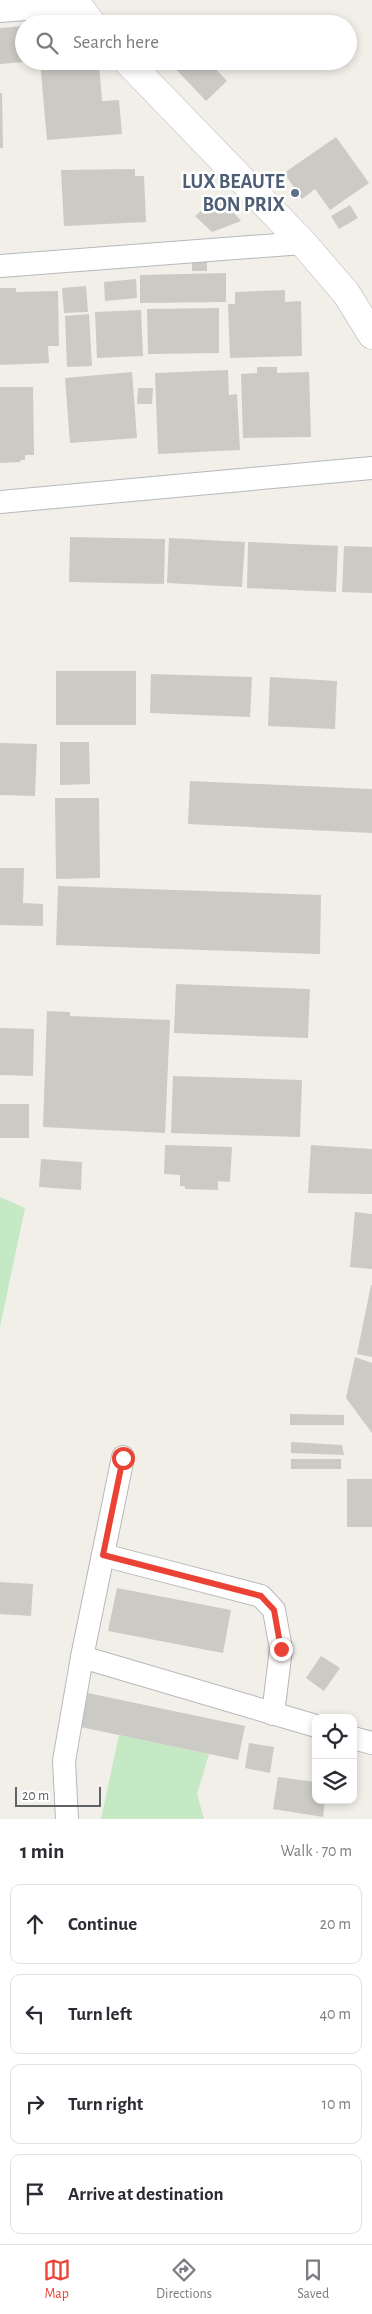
<!DOCTYPE html>
<meta charset="utf-8">
<style>
:root{--surface:#fff;--page:#f7f7f7;--text:#2b2b33;--muted:#7c7c81;--line:#e1e1e2;--accent:#ea4335}
body{margin:0;font-family:"Alegreya Sans",sans-serif;background:var(--page);color:var(--text)}
.controls{position:absolute;right:15px;bottom:15px;display:grid;overflow:hidden;border-radius:10px;box-shadow:0 2px 8px #0003}
.controls button{width:45px;height:45px;display:grid;place-items:center;padding:0;border:0;border-bottom:1px solid var(--line);background:var(--surface);color:var(--text);font:25px sans-serif}
.scale{position:absolute;left:15px;bottom:12px;width:86px;box-sizing:border-box;padding-left:5px;border:2px solid #5f6368;border-top:0;font-size:14px;line-height:18px;white-space:nowrap;color:#5f6368;-webkit-text-stroke:4px #fff;paint-order:stroke}
.stop{position:absolute;width:15px;height:15px;margin:-11px;border:4px solid #ea4335;border-radius:50%;background:#fff}
.stop.end{background:#ea4335;border-color:#fff;box-shadow:0 1px 5px #0008}
.list{margin:0;padding:0;list-style:none}
h2{display:flex;justify-content:space-between;align-items:center;height:65px;margin:0;padding:0 20px;font-size:21px}
h2 small{font-size:16px;font-weight:400;color:var(--muted)}
.list li{display:grid;grid-template-columns:32px 1fr auto;gap:15px;align-items:center;box-sizing:border-box;height:80px;margin:0 10px 10px;padding:0 10px;border:1px solid var(--line);border-radius:10px}
.list b{display:block;font-size:19px;white-space:nowrap}
.list em{font-size:16px;font-style:normal;color:var(--muted)}
.icon{flex:none;width:28px;height:28px;fill:none;stroke:currentColor;stroke-width:2;stroke-linecap:round;stroke-linejoin:round}
.map{position:relative;flex:none;width:372px;height:1819px;overflow:hidden}
.search{position:absolute;background:var(--surface);box-shadow:0 2px 8px #0003;left:15px;right:15px;top:15px;height:55px;display:flex;align-items:center;gap:12px;box-sizing:border-box;padding:0 18px;border-radius:28px;color:var(--muted);font-size:19px}
.sheet{height:425px;background:var(--surface)}
nav{display:flex;justify-content:space-around;align-items:center;box-sizing:border-box;height:70px;border-top:1px solid var(--line);background:var(--surface);font-size:14px;color:var(--muted)}
nav a{display:grid;justify-items:center;gap:2px}
nav .on{color:var(--accent)}
.map>svg:first-child{display:block}
</style>
<div class="map">
<svg width="372" height="1819" viewBox="0 0 372 1819">
<rect width="100%" height="100%" fill="#f1efe8"/>
<g fill="#c5e8c5">
<path d="M0 1197 25 1208 0 1327Z"/>
<path d="M119 1735 209 1754 197 1794 204 1819H101Z"/>
</g>
<g fill="#cccac5">
<path d="M24 26V62L0 64V28Z"/>
<path d="M40 61H86V65L99 64 102 101 119 100 122 134 47 140Z"/>
<path d="M168 61H208L227 81 206 101Z"/>
<path d="M0 93H2L3 148H0Z"/>
<path d="M336 137 369 183 330 210 315 189 302 199 284 173Z"/>
<path d="M135 169V176H144L146 222 64 226 61 170Z"/>
<path d="M219 196 241 221 212 232 195 216Z"/>
<path d="M350 205 358 218 339 229 331 216Z"/>
<rect x="192" y="256" width="15" height="15"/>
<path d="M226 273V302L140 303V275Z"/>
<path d="M136 279 137 298 105 301 104 282Z"/>
<path d="M86 286 88 312 64 313 62 288Z"/>
<path d="M0 288H16V292L58 291 59 346H48L49 363 0 365Z"/>
<path d="M285 290V302L301 301 302 356 230 358 228 304H235V292Z"/>
<path d="M219 308V353L148 354 147 309Z"/>
<path d="M141 310 143 356 97 358 95 312Z"/>
<path d="M89 314 92 366 67 367 65 316Z"/>
<path d="M257 367H277V373L309 372 311 437 243 438 241 374 257 373Z"/>
<path d="M228 370 229 395 237 394 240 450 158 454 155 373Z"/>
<path d="M132 372 137 438 70 443 65 378Z"/>
<path d="M0 387H33L34 455H25V460H20L21 462 0 463Z"/>
<path d="M138 388H153L152 404H137Z"/>
<path d="M70 537 165 539 164 584 69 582Z"/>
<path d="M169 538 245 542 242 587 167 583Z"/>
<path d="M248 542 338 546 336 592 247 588Z"/>
<path d="M344 546 372 547V593L342 592Z"/>
<rect x="56" y="671" width="80" height="54"/>
<path d="M151 674 252 677 250 717 150 713Z"/>
<path d="M270 677 337 681 335 729 268 726Z"/>
<path d="M60 742H89L90 784 60 785Z"/>
<path d="M0 743 37 744 35 796 0 795Z"/>
<path d="M190 781 372 789V833L188 824Z"/>
<path d="M55 798H99L100 878 56 879Z"/>
<path d="M0 868H24L23 903 43 904V926L0 925Z"/>
<path d="M58 886 321 895 320 954 56 945Z"/>
<path d="M176 984 310 989 308 1038 174 1033Z"/>
<path d="M47 1011 70 1012V1016L170 1020 165 1133 43 1127Z"/>
<path d="M0 1028 34 1029 33 1076 0 1075Z"/>
<path d="M173 1076 302 1080 300 1137 171 1133Z"/>
<rect x="0" y="1104" width="29" height="34"/>
<path d="M165 1145 232 1147 230 1182 218 1181V1190L185 1189V1186H180V1175L164 1174Z"/>
<path d="M311 1145 372 1149V1194L308 1193Z"/>
<path d="M41 1159 82 1162 81 1190 39 1187Z"/>
<path d="M355 1212 372 1214V1269L350 1267Z"/>
<path d="M371 1285H372V1357L357 1354Z"/>
<path d="M355 1357 372 1363V1433L346 1398Z"/>
<path d="M290 1414 344 1415V1425H290Z"/>
<path d="M291 1442 342 1445 344 1455 291 1453Z"/>
<rect x="291" y="1459" width="50" height="10"/>
<rect x="347" y="1479" width="25" height="48"/>
<path d="M0 1582 33 1584 31 1616 0 1614Z"/>
<path d="M117 1588 231 1610 223 1653 108 1631Z"/>
<path d="M321 1656 340 1668 324 1691 306 1678Z"/>
<path d="M83 1692 245 1726 238 1760 76 1726Z"/>
<path d="M249 1743 274 1747 270 1773 245 1768Z"/>
<path d="M278 1777 316 1782V1800H325L323 1817 273 1809Z"/>
</g>
<g fill="none" stroke-linecap="round" stroke-linejoin="round">
<defs>
<g id="minor">
<path d="M0 11 76 5"/>
<path d="M0 266 303 243"/>
<path d="M0 502 372 468"/>
<path d="M103 1555 261 1596 274 1610 281 1649 273 1714"/>
<path d="M82 1657 316 1726"/>
<path d="M353 1738 372 1743"/>
<path d="M67 1819 64 1761 82 1657 123 1457"/>
</g>
<g id="tertiary">
<path d="M74 0 92 24"/>
<path d="M127 61 303 243 346 293 372 335"/>
</g>
</defs>
<use href="#minor" stroke="#b5b8bc" stroke-width="24"/>
<use href="#tertiary" stroke="#b5b8bc" stroke-width="29"/>
<use href="#minor" stroke="#fff" stroke-width="22"/>
<use href="#tertiary" stroke="#fff" stroke-width="28"/>
</g>
<g fill="none" stroke-linecap="round" stroke-linejoin="round">
<path stroke="#ea4335" stroke-width="6" d="M123 1458 103 1555 261 1596 274 1610 281 1649"/>
</g>
<circle fill="#5c6f8a" stroke="#fff" stroke-width="2" cx="295" cy="193" r="5"/>
<g text-anchor="middle" dominant-baseline="central" stroke-width="5" stroke-linejoin="round" paint-order="stroke">
<g font-size="20" font-weight="bold" fill="#4e5e75" stroke="#fff" text-anchor="end">
<text x="285" y="182">LUX BEAUTE<tspan x="285" dy="23">BON PRIX</tspan></text>
</g>
</g>
</svg>
<div class="controls">
<button><svg class="icon" aria-label="locate" viewBox="0 0 24 24"><circle cx="12" cy="12" r="6"/><path d="M12 2v4M12 18v4M2 12h4M18 12h4"/></svg></button>
<button><svg class="icon" aria-label="layers" viewBox="0 0 24 24"><path d="M12 4l9 5-9 5-9-5zM3 14l9 5 9-5"/></svg></button>
</div>
<div class="scale">20 m</div>
<div class="stop" style="left:123px;top:1458px"></div>
<div class="stop end" style="left:281px;top:1649px"></div>
<div class="search"><svg class="icon" aria-label="search" viewBox="0 0 24 24"><circle cx="10" cy="10" r="6"/><path d="M15 15l6 6"/></svg>Search here</div>
</div>
<section class="sheet">
<h2>1 min<small>Walk · 70 m</small></h2>
<ul class="list">
<li><svg class="icon" aria-label="ahead" viewBox="0 0 24 24"><path d="M12 20V5M6 11l6-6 6 6"/></svg><div><b>Continue</b></div><em>20 m</em></li>
<li><svg class="icon" aria-label="left" viewBox="0 0 24 24"><path d="M17 20v-9H6M10 6l-5 5 5 5"/></svg><div><b>Turn left</b></div><em>40 m</em></li>
<li><svg class="icon" aria-label="right" viewBox="0 0 24 24"><path d="M7 20v-9h11M14 6l5 5-5 5"/></svg><div><b>Turn right</b></div><em>10 m</em></li>
<li><svg class="icon" aria-label="arrive" viewBox="0 0 24 24"><path d="M6 21V4h12l-3 4 3 4H6"/></svg><div><b>Arrive at destination</b></div></li>
</ul>
</section>
<nav>
<a class="on"><svg class="icon" aria-label="map" viewBox="0 0 24 24"><path d="M3 6l6-2 6 2 6-2v14l-6 2-6-2-6 2zM9 4v14M15 6v14"/></svg>Map</a>
<a><svg class="icon" aria-label="directions" viewBox="0 0 24 24"><path d="M12 3l9 9-9 9-9-9zM9 14v-3h6M13 9l2 2-2 2"/></svg>Directions</a>
<a><svg class="icon" aria-label="saved" viewBox="0 0 24 24"><path d="M7 4h10v16l-5-4-5 4z"/></svg>Saved</a>
</nav>
